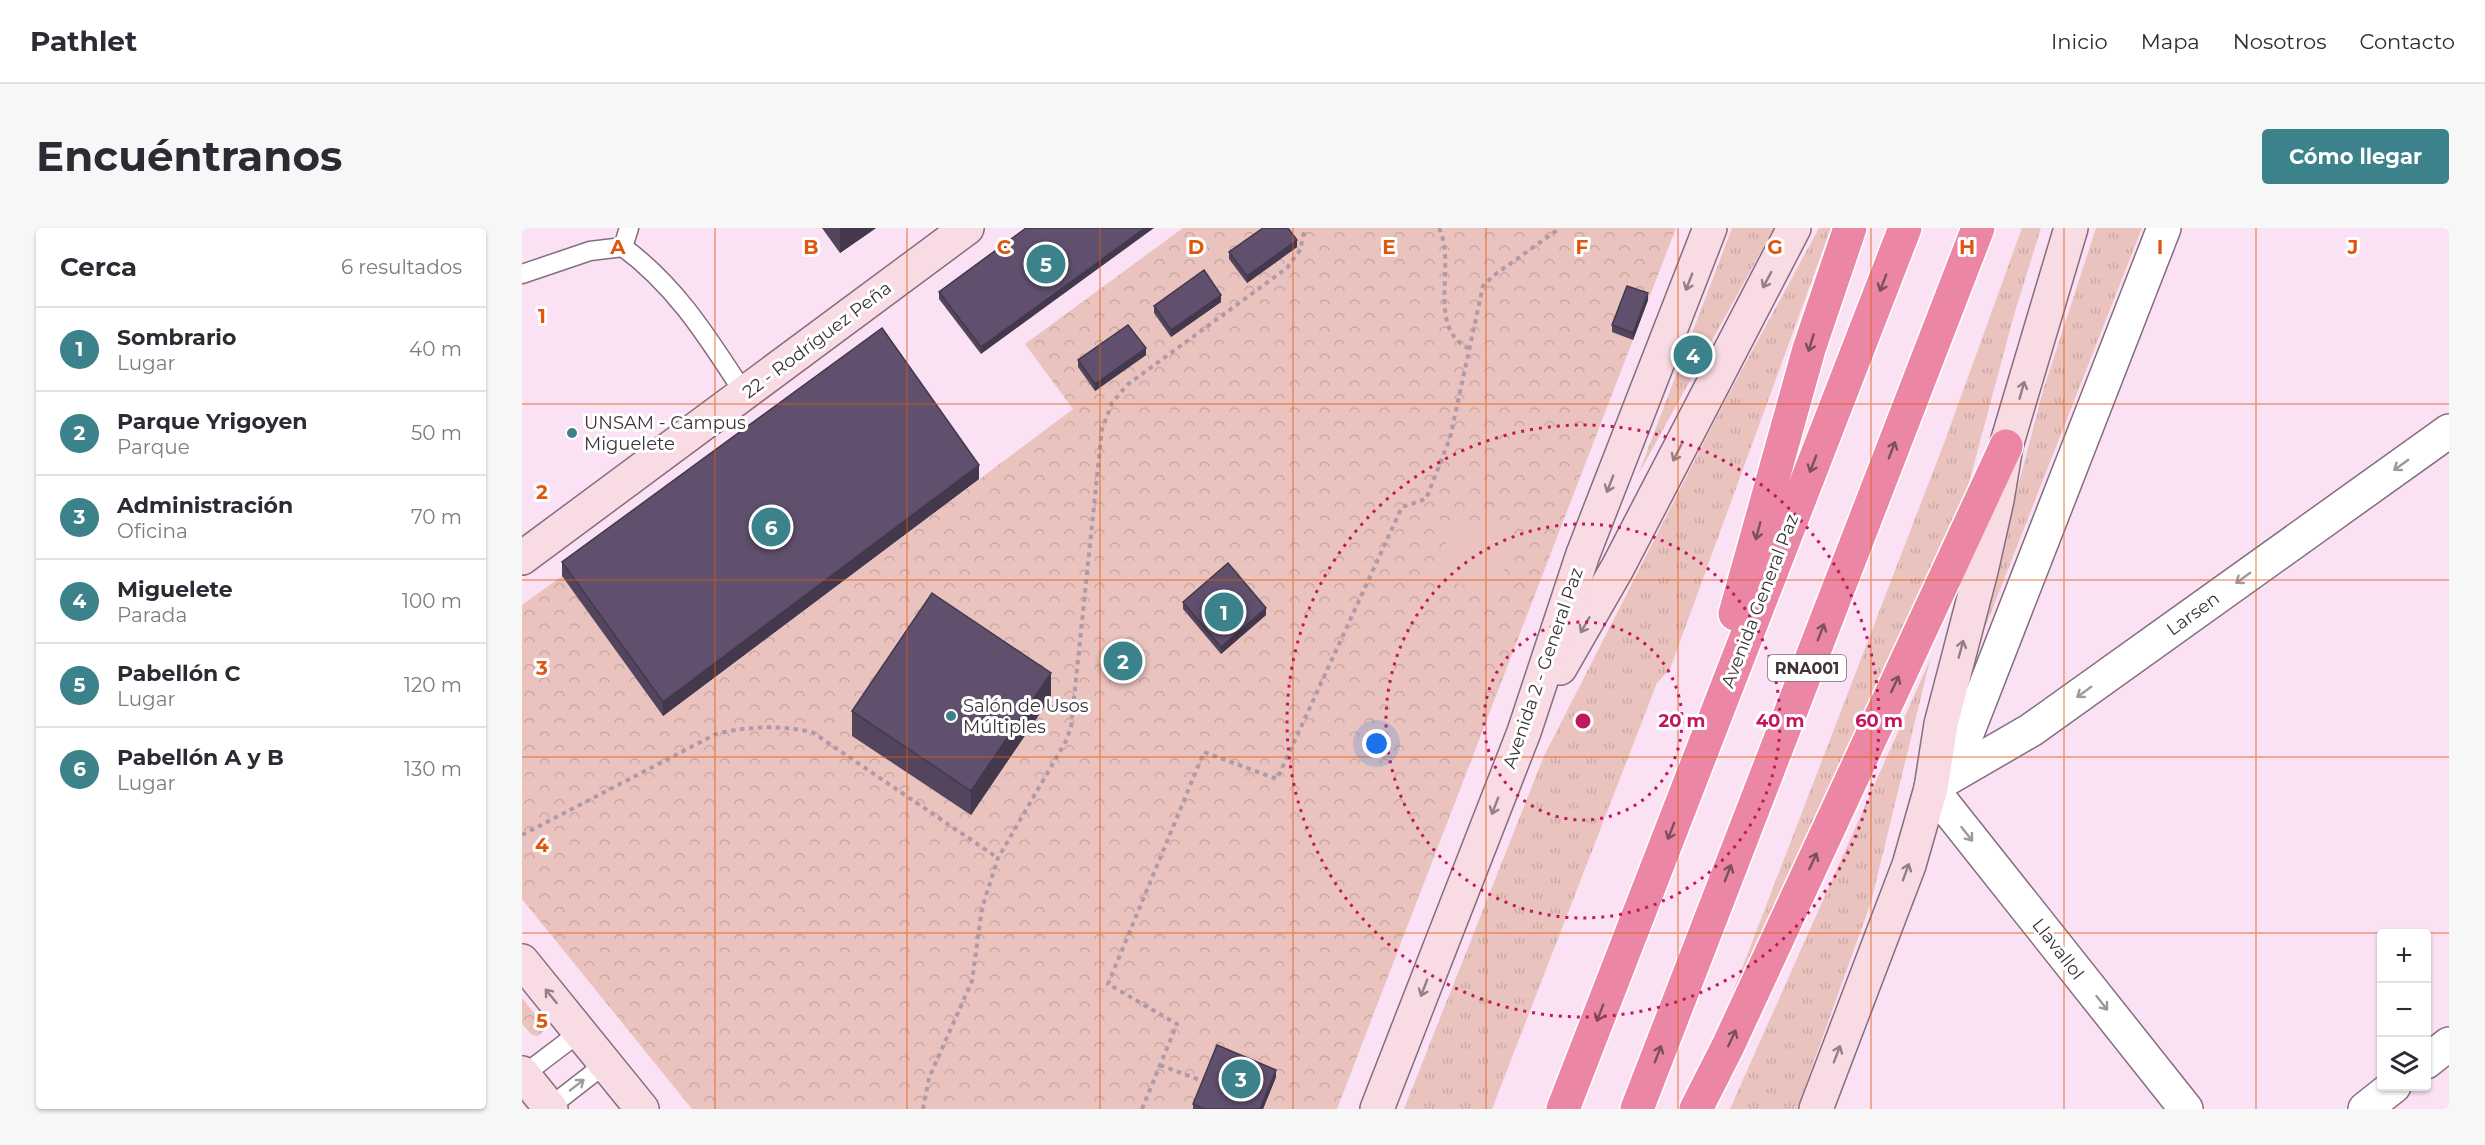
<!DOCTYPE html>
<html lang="es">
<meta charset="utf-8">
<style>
:root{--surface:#fff;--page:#f7f7f7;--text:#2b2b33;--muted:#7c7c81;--line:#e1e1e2;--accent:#3b828b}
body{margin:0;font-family:Montserrat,sans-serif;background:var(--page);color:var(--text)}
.controls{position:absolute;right:18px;bottom:18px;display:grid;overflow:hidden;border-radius:6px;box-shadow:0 2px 4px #0004}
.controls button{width:54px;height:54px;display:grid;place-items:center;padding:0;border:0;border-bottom:2px solid var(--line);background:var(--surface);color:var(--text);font:30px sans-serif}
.you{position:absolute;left:855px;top:516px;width:21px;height:21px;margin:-15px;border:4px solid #fff;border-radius:50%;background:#1a73e8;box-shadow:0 0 0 9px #1a73e833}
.badge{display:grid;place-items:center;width:39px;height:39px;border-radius:50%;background:var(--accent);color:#fff;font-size:20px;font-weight:700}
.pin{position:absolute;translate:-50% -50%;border:3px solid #fff;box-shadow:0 2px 6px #0006}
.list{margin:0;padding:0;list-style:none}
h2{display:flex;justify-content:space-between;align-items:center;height:78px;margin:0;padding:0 24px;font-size:26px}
h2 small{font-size:20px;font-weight:400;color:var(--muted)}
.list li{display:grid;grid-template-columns:39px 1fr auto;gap:18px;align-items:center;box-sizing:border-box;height:84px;padding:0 24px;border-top:2px solid var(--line)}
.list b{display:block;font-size:22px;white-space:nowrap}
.list p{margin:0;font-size:20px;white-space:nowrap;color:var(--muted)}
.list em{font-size:20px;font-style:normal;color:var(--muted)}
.icon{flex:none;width:33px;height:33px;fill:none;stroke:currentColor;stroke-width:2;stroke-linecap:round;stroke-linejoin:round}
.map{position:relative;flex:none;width:1927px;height:881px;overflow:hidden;border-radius:6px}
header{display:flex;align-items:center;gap:36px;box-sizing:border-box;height:84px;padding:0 30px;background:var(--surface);border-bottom:2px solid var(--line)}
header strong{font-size:28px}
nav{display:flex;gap:33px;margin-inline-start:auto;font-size:21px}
.intro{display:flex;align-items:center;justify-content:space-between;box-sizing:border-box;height:144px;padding:0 36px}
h1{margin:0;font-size:42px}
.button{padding:15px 27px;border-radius:6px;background:var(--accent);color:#fff;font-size:21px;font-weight:700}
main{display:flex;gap:36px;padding:0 36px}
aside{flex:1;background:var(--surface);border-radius:6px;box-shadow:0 2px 4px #0004}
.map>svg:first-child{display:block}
</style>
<header>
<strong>Pathlet</strong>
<nav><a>Inicio</a><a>Mapa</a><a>Nosotros</a><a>Contacto</a></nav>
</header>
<div class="intro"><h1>Encuéntranos</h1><a class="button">Cómo llegar</a></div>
<main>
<aside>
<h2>Cerca<small>6 resultados</small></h2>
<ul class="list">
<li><span class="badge">1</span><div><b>Sombrario</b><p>Lugar</p></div><em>40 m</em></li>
<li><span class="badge">2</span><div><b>Parque Yrigoyen</b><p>Parque</p></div><em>50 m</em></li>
<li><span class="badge">3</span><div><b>Administración</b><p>Oficina</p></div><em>70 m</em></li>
<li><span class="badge">4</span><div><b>Miguelete</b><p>Parada</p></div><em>100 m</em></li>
<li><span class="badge">5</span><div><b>Pabellón C</b><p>Lugar</p></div><em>120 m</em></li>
<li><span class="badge">6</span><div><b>Pabellón A y B</b><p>Lugar</p></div><em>130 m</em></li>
</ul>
</aside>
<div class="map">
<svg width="1927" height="881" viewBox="0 0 1927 881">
<defs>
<pattern id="grass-tufts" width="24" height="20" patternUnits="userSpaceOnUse" patternTransform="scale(1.5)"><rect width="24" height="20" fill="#eac3be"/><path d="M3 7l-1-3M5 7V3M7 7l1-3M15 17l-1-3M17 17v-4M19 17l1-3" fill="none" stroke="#caa8a4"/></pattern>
<pattern id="park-crowns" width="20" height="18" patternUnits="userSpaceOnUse" patternTransform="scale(1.5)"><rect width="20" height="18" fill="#eac3be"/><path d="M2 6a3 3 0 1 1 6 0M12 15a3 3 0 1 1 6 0" fill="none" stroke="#caa8a4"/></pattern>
</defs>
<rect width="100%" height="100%" fill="#fbe1f4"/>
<g fill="url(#grass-tufts)">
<path d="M1210 0H1252L1116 247Z"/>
<path d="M1297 0H1309L1148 441 1135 455 970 881H882L1022 528 1204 171Z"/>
<path d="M1500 0H1519L1492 87 1445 262 1349 479 1189 821 1424 210Z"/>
<path d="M1574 0H1620L1459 410 1456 411 1521 163Z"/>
<path d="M1408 432 1349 674 1275 881H1208Z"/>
</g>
<g fill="url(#park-crowns)">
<path d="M661 0H1154L815 881H170L0 671V377L40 348 141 488 551 181 503 116Z"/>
<path d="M0 770 22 797V803L16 808 10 807 0 796Z"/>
</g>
<path fill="#eac3be" d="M935 287 995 310 971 369 912 346Z"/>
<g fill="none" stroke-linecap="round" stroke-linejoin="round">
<defs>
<g id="lane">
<path d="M101 19 107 0"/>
<path d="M0 46 68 23 101 19C155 59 186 110 222 165"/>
<path d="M0 848 58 804"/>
<path d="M25 881 83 836"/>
</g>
<g id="street">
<path d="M1413 553 1446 503 1642 0"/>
<path d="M1409 560 1509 502 1927 203"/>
<path d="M1409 560 1664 881"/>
<path d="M1904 834 1927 816"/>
<path d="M1843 881 1872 858"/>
</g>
<g id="secondary">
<path d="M0 330 445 0"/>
<path d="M1038 440 1096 339 1272 0"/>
<path d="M0 733 120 881"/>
<path d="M0 845 29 881"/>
<path d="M855 881 1002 504 1061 326 1188 0"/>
<path d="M1294 881 1387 637 1409 560 1419 496 1459 343 1475 272 1484 218 1549 0"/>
</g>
<g id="highway">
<path d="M1213 386 1287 121 1328 0"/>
<path d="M1041 881 1383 0"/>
<path d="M1115 881 1456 0"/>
<path d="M1174 881 1206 818 1484 218"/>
</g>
</defs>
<use href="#lane" stroke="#846d7e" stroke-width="21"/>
<use href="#street" stroke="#846d7e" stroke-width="36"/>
<use href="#secondary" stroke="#846d7e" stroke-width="36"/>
<use href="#highway" stroke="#fff" stroke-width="36"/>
<g stroke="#ae9aa9" stroke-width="4" stroke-dasharray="4.5 4.5" stroke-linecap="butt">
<path d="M917 0C935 37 904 99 946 120"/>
<path d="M0 607 194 506C228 498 256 497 290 504L476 630"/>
<path d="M638 837 683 854"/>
<path d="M401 881 407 850 450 753 460 680 476 630 544 513 549 499 580 201 590 175 605 157 765 40 778 22 783 0"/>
<path d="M620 881 655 796 586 756 682 524 755 551 880 279 904 271 928 210 961 58 971 48 1038 0"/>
</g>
<use href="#lane" stroke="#fff" stroke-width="18"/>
<use href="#street" stroke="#fff" stroke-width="33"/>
<use href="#secondary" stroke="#f9dbe4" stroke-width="33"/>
<use href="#highway" stroke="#eb87a5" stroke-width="33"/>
</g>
<g fill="#53455e">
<path d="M300 0H354L318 25Z"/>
<path d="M504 0 459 126 417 71V64Z"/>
<path d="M775 19 725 55 707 31V24Z"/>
<path d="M1126 72 1111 112 1090 104V97Z"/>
<path d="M699 74 649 109 632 85V78Z"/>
<path d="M624 127 573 163 556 139V132Z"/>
<path d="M457 251 141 488 40 348V334Z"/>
<path d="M661 374 744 387 699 426 661 381Z"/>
<path d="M529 469 449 587 330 508V483Z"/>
<path d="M754 849 741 881H671V876Z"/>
</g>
<g fill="#43384c">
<path d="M318 0H354L318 25Z"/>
<path d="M623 0H632L459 126V119Z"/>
<path d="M775 12V19L725 55V48Z"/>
<path d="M1126 65V72L1111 112V105Z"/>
<path d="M699 67V74L649 109V102Z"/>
<path d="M624 120V127L573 163V156Z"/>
<path d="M457 237V251L141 488V474Z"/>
<path d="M744 380V387L699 426V419Z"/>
<path d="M529 445V469L449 587V563Z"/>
<path d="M754 842V849L741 881H738Z"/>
</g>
<g fill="#60506d" stroke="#43384c" stroke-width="1.5">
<path d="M504 0H623L459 119 417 64Z"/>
<path d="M741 0H766L775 12 725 48 707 24Z"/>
<path d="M682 42 699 67 649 102 632 78Z"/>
<path d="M1105 58 1126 65 1111 105 1090 97Z"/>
<path d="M606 97 624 120 573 156 556 132Z"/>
<path d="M360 100 457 237 141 474 40 334Z"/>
<path d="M706 335 744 380 699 419 661 374Z"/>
<path d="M410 365 529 445 449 563 330 483Z"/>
<path d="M695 817 754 842 738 881H682L671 876Z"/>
</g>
<defs><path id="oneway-shaft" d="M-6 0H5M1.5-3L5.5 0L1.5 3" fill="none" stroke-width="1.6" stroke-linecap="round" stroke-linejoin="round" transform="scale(1.5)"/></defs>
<g stroke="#927f87">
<use href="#oneway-shaft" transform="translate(1245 52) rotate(118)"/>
<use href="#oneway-shaft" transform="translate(1167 54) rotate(111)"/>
<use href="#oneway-shaft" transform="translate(1500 162) rotate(-74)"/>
<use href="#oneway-shaft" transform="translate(1155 225) rotate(117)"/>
<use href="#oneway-shaft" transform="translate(1088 256) rotate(111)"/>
<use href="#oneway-shaft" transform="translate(1063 397) rotate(120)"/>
<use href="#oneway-shaft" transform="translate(1439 421) rotate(-75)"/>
<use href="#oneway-shaft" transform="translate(973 578) rotate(111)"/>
<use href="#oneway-shaft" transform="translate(1384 644) rotate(-70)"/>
<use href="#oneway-shaft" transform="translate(902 760) rotate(111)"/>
<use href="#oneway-shaft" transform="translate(29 768) rotate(-129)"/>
<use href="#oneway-shaft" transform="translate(1315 826) rotate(-69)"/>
</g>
<g stroke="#7a5060">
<use href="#oneway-shaft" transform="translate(1361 55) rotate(111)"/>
<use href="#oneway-shaft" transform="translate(1289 115) rotate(107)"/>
<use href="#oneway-shaft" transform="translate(1370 222) rotate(-69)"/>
<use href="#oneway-shaft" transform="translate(1291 236) rotate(111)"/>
<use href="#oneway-shaft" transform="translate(1236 303) rotate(105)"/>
<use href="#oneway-shaft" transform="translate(1299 404) rotate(-69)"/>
<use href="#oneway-shaft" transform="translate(1373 456) rotate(-65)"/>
<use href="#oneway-shaft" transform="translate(1149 603) rotate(111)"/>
<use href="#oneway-shaft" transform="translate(1291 633) rotate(-65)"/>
<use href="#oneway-shaft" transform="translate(1206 645) rotate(-69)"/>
<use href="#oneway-shaft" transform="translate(1078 785) rotate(111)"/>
<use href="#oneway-shaft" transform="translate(1210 810) rotate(-65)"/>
<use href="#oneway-shaft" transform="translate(1136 826) rotate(-69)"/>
</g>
<g stroke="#9e999d">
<use href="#oneway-shaft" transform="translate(1879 237) rotate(144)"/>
<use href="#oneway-shaft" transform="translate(1721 350) rotate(144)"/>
<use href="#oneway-shaft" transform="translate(1562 464) rotate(144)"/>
<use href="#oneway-shaft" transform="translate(1445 606) rotate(52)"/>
<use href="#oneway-shaft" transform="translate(1580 775) rotate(52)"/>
<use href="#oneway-shaft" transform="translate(55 857) rotate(-38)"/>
</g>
<path fill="none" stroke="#df570e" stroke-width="1.5" stroke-opacity="0.55" d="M193 0V881M385 0V881M578 0V881M771 0V881M964 0V881M1156 0V881M1349 0V881M1542 0V881M1734 0V881M0 176H1927M0 352H1927M0 529H1927M0 705H1927"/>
<g fill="none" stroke="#c2185b" stroke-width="3" stroke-dasharray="3 6">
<circle cx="1061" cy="493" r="99"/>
<circle cx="1061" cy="493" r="197"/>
<circle cx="1061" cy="493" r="296"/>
</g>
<g fill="#3b828b" stroke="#fff" stroke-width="2">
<circle cx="50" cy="205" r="6"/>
<circle cx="429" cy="488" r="6"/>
</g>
<g text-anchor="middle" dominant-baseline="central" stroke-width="6" stroke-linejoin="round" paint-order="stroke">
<rect fill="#fff" stroke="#777076" stroke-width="1.5" x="1246" y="427" width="78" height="26" rx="4.5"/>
<g font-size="16" font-weight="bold" fill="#3d333b">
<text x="1285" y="440">RNA001</text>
</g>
<g font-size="18" fill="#3d333b" stroke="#fff">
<text transform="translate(295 112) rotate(-37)">22 - Rodríguez Peña</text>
<text transform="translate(1238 373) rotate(-69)">Avenida General Paz</text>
<text transform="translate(1671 386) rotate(-36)">Larsen</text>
<text transform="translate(1021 440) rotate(-71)">Avenida 2 - General Paz</text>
<text transform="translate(1536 721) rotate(52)">Llavallol</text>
</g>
<g font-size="18" fill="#3d333b" stroke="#fff" text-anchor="start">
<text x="62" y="195">UNSAM - Campus<tspan x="62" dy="21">Miguelete</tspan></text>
<text x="441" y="478">Salón de Usos<tspan x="441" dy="21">Múltiples</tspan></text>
</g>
</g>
<g font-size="20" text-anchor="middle" font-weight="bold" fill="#df570e" stroke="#fff" stroke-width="6" stroke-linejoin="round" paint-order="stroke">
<text x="96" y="26">A</text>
<text x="289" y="26">B</text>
<text x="482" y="26">C</text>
<text x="674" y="26">D</text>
<text x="867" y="26">E</text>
<text x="1060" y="26">F</text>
<text x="1253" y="26">G</text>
<text x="1445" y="26">H</text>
<text x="1638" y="26">I</text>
<text x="1831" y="26">J</text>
<text x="20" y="95">1</text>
<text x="20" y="271">2</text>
<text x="20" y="447">3</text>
<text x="20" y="624">4</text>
<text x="20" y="800">5</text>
</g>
<circle cx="1061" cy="493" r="9" fill="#c2185b" stroke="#fff" stroke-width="3"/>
<g font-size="18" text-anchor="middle" font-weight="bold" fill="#c2185b" stroke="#fff" stroke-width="6" stroke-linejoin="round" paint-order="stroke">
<text x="1160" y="499">20 m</text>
<text x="1258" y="499">40 m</text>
<text x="1357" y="499">60 m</text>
</g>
</svg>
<div class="controls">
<button>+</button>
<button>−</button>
<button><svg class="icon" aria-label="layers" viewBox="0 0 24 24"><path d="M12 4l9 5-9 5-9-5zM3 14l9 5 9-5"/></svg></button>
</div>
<div class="you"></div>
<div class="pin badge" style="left:702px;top:384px">1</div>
<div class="pin badge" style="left:601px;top:433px">2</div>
<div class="pin badge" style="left:719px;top:851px">3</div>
<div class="pin badge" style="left:1171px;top:127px">4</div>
<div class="pin badge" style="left:524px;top:36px">5</div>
<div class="pin badge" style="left:249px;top:299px">6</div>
</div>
</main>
